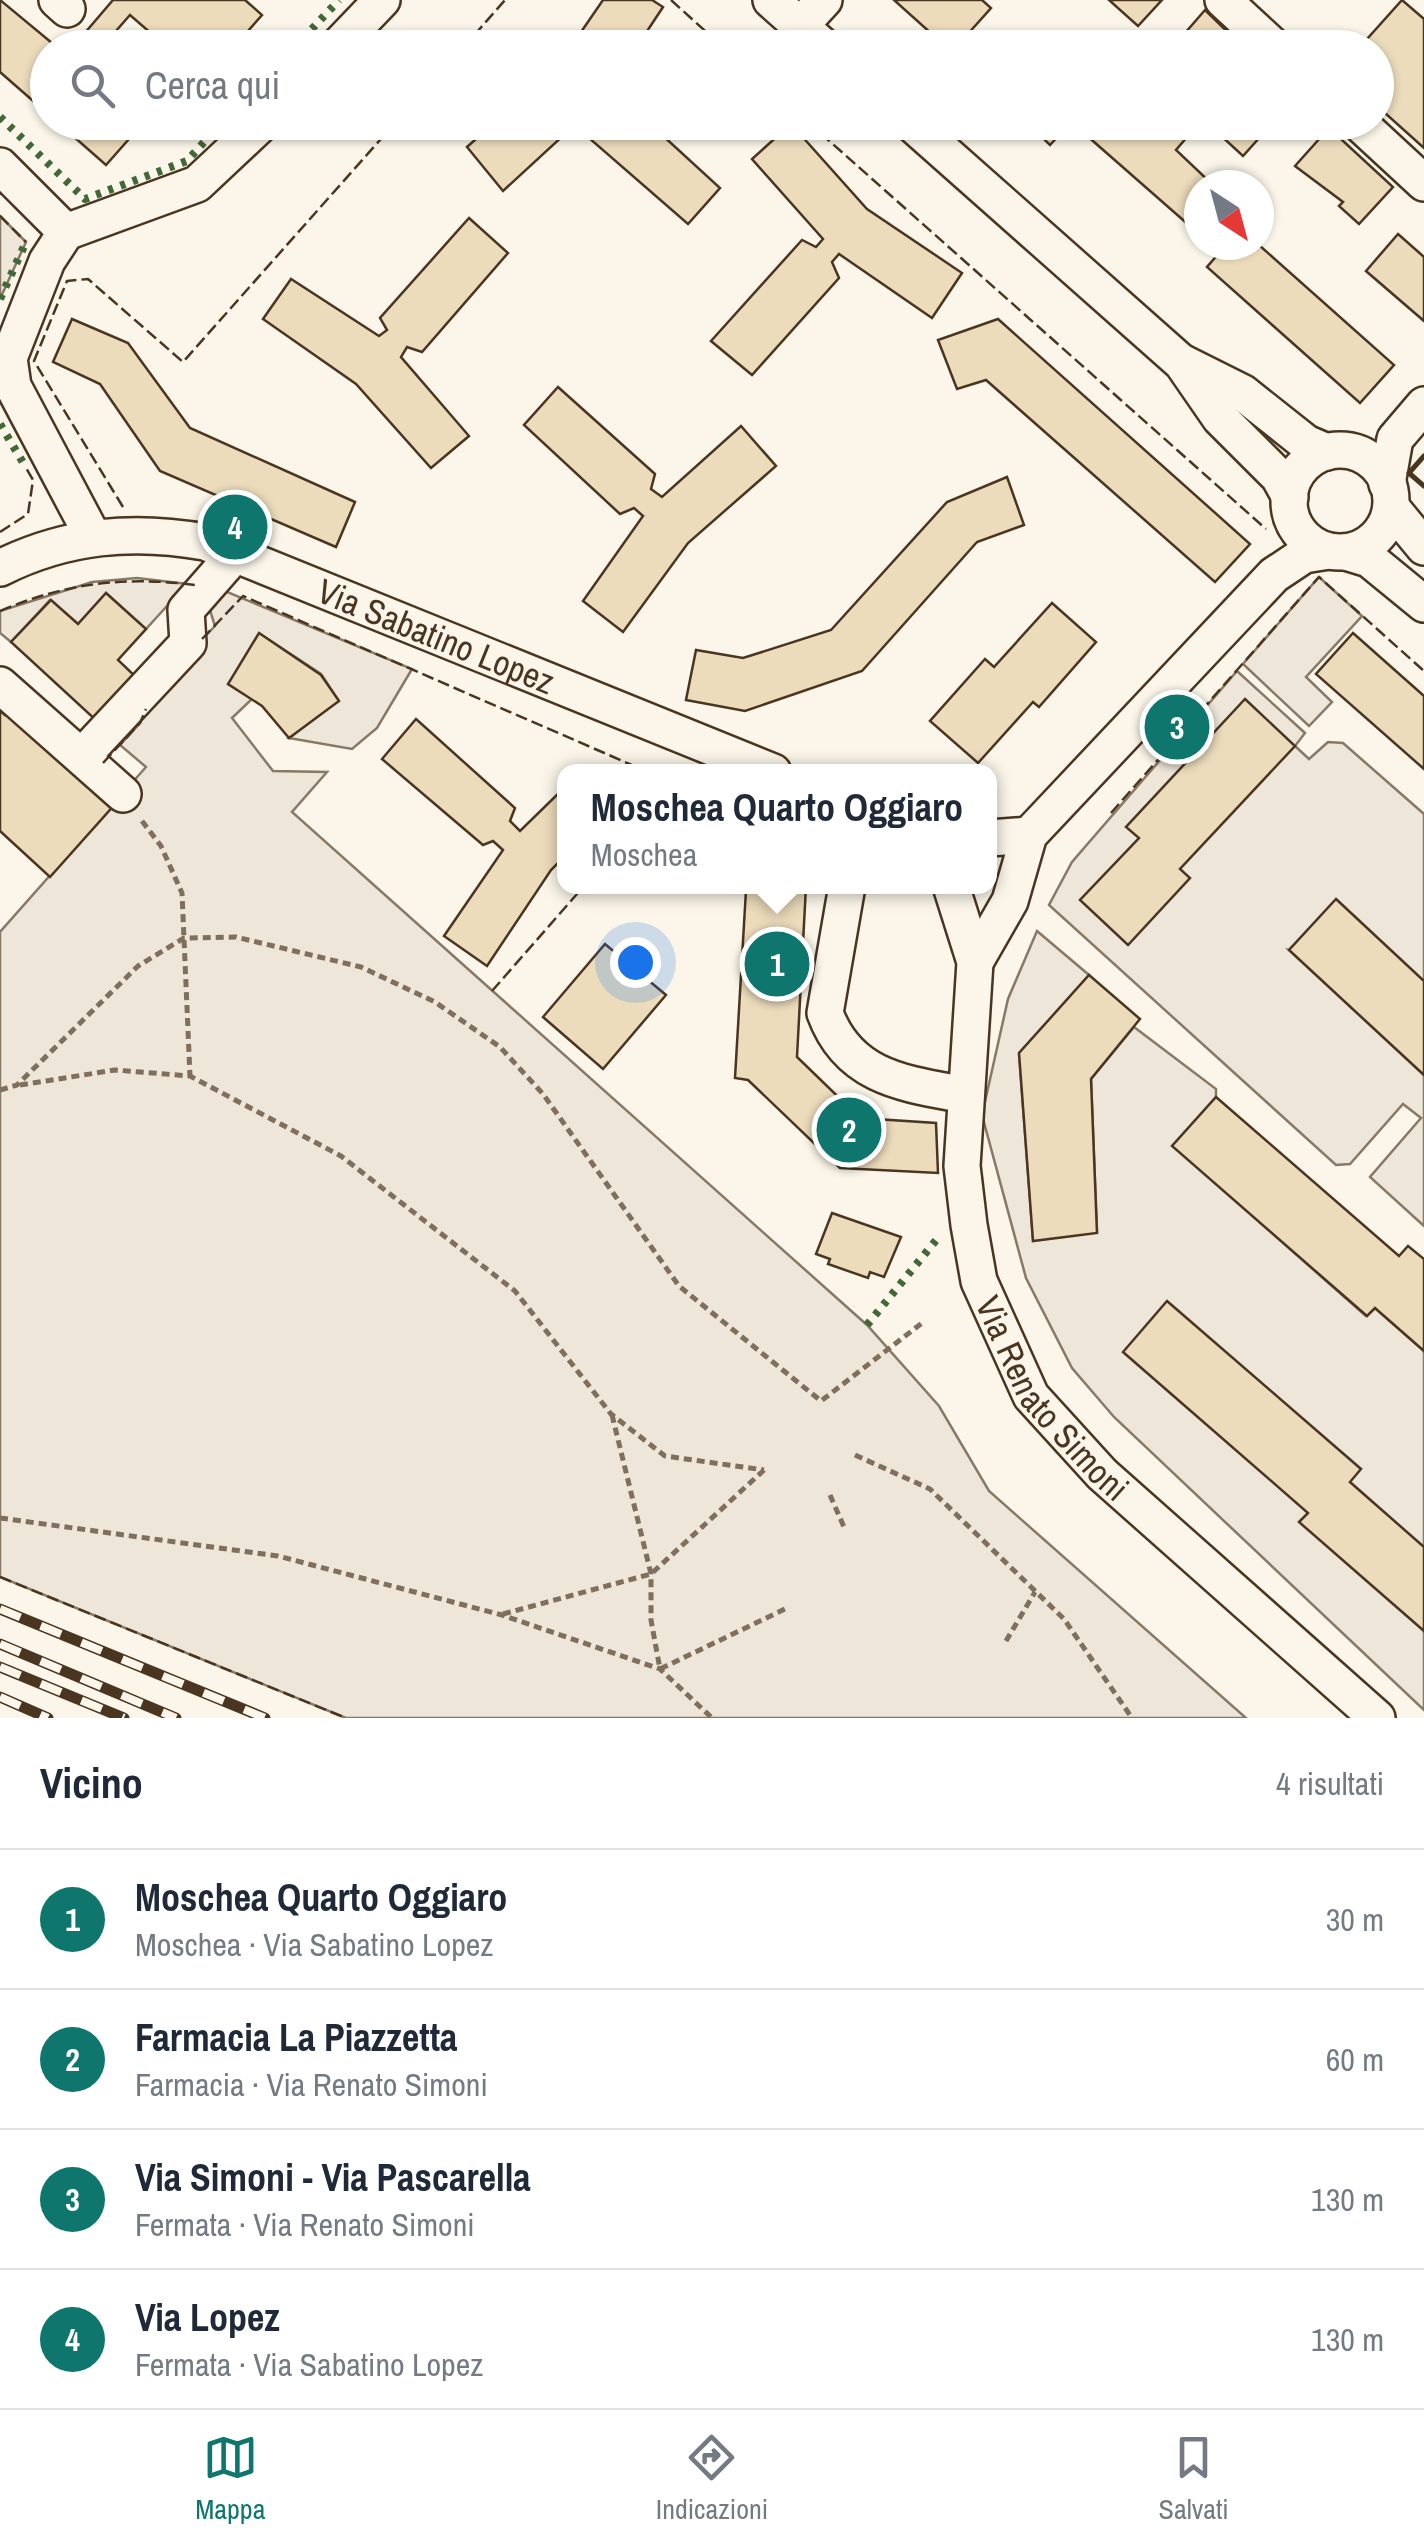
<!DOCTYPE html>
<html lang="it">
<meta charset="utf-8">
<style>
:root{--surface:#fff;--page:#f2f2f3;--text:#1f2937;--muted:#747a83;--line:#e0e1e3;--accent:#0f766e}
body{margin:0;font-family:"Archivo Narrow",sans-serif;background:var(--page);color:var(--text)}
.compass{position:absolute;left:1184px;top:170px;width:90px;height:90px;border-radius:50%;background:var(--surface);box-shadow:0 2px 8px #0004;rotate:144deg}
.you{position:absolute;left:635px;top:962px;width:35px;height:35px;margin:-25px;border:8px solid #fff;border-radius:50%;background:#1a73e8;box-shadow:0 0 0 15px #1a73e833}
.badge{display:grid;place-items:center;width:65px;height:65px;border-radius:50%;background:var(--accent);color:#fff;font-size:32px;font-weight:700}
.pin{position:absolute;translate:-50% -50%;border:5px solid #fff;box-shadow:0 2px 10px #0006}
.popup{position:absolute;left:557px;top:764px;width:440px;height:130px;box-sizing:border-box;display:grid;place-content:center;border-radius:20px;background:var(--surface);filter:drop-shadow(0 2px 8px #0005);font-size:32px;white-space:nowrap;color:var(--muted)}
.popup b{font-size:38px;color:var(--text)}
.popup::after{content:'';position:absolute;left:50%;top:100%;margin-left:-20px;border:20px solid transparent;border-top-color:var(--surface)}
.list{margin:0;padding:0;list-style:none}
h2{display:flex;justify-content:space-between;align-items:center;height:130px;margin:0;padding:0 40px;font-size:42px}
h2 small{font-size:32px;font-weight:400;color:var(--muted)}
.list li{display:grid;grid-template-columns:65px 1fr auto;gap:30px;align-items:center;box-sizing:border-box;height:140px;padding:0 40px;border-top:2px solid var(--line)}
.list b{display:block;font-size:38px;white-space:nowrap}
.list p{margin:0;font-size:32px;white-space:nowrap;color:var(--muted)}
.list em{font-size:32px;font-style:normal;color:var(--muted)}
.icon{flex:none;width:55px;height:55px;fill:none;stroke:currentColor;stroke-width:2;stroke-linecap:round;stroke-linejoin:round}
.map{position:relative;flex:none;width:1424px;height:1718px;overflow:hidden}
.search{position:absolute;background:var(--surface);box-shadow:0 2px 8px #0004;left:30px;right:30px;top:30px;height:110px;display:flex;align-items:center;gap:25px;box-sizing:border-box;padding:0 35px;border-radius:55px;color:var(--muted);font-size:38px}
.sheet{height:690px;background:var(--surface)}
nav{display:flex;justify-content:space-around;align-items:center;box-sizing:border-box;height:140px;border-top:2px solid var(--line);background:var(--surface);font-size:28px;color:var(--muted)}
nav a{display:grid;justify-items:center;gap:5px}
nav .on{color:var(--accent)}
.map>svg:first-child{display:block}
</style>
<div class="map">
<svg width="1424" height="1718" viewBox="0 0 1424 1718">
<rect width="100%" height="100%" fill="#fbf6e9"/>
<g fill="#ede6d9" stroke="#887966" stroke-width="2.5">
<path d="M0 216 26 242 0 299Z"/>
<path d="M1319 577 1362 616 1306 677 1332 702 1309 726 1243 664Z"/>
<path d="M137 578 187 584 146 629 106 593 78 624 50 600 11 642 0 633V611L92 582Z"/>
<path d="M220 589 412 669 377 728 352 749 289 738 338 700 321 674 260 634 229 684 252 699 232 718 273 771 327 772 292 812 867 1325 939 1406 989 1491 1246 1718H346L0 1577V932L146 767 120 745 140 723 154 689 215 626 208 604Z"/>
<path d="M1237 671 1305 733 1295 746 1309 759 1328 742 1343 743 1424 814V981L1289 950 1424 1075V1226L1370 1177 1421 1118 1403 1104 1350 1164 1336 1165 1049 905 1072 862Z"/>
<path d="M1037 931 1089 975 1019 1054 1033 1240 1097 1232 1091 1079 1134 1027 1216 1089V1097L1173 1146 1366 1316 1375 1308 1424 1351V1710L1114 1417 1072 1368 1026 1278 982 1115 1008 999Z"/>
</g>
<g fill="#ecdcbc" stroke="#4a3520" stroke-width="2.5">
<path d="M0 0 58 48H48V114L0 72Z"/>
<path d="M113 0H245L262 15 233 48H168L130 15 101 48H72Z"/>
<path d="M603 0H652L663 7 636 48H570Z"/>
<path d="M894 0H982L991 8 966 36 961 33 951 44 937 33 933 35Z"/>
<path d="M1109 0H1162L1138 26Z"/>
<path d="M1402 0 1424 19V148L1376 105V48H1359Z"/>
<path d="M1205 10 1238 42 1237 48H1172Z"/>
<path d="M57 122H144L106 165Z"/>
<path d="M495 122H578L503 191 467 147Z"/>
<path d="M588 122H648L720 188 688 224 589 138Z"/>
<path d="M1026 122H1071L1050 145Z"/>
<path d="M1081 122H1200L1176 150 1213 185H1199V234L1077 127Z"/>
<path d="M1206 122H1262L1268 128 1243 156Z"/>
<path d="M791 124 867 209 962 273 932 318 839 254 832 262 839 278 752 375 711 341 802 240 816 247 823 239 752 159Z"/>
<path d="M1329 128 1393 187 1359 224 1339 206 1343 202 1295 166Z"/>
<path d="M469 218 508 253 422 352 407 347 401 357 469 436 431 468 356 384 263 319 291 279 379 336 387 330 380 318Z"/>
<path d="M1398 234 1424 257V321L1366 271Z"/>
<path d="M1226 245H1259L1394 365 1360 403 1207 267Z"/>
<path d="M72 319 128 343 190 428 355 502 336 547 160 471 100 384 53 362Z"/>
<path d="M998 319 1250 544 1215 582 986 380 957 389 938 340Z"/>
<path d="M558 387 655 474 651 489 662 497 741 426 776 466 688 543 623 632 583 601 643 516 634 508 620 514 524 425Z"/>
<path d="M1007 477 1024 525 977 542 862 671 745 711 686 700 696 650 743 658 831 630 947 502Z"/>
<path d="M106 593 146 629 118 660 139 680 99 723 11 642 51 600 78 624Z"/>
<path d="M1052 603 1096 642 1039 707 1033 702 978 763 930 721 985 659 994 667Z"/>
<path d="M259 633 321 675 339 701 289 738 262 706 228 684Z"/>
<path d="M1353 633 1424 696V769L1316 674Z"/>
<path d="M1245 699 1295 746 1180 869 1190 878 1128 945 1080 900 1139 838 1126 827Z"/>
<path d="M11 709 116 803 50 877 0 831V711L5 715Z"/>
<path d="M416 719 515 808 510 821 520 831 564 788V857L551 870 487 966 444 936 503 850 493 841 483 845 382 759Z"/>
<path d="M758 886H806L797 1057 860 1118 936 1123 938 1173 840 1168 748 1080 735 1078 746 890 757 892Z"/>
<path d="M1336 899 1424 981V1075L1289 950Z"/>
<path d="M605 944 666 995 603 1069 543 1017Z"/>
<path d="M1089 975 1140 1019 1091 1079 1097 1233 1033 1241 1019 1053Z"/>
<path d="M1216 1097 1399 1256 1408 1246 1424 1259V1351L1375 1308 1367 1316 1172 1146Z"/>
<path d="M832 1213 901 1237 884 1277 870 1272 868 1278 828 1264 830 1259 816 1254Z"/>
<path d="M1167 1301 1361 1469 1350 1482 1424 1547V1631L1299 1522 1308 1513 1123 1352Z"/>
</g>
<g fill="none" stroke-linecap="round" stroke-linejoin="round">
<defs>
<g id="minor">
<path d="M57 0 67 9"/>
<path d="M771 0 825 48"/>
<path d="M1223 0 1275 48"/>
<path d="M800 26 824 0"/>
<path d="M336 48 382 0"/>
<path d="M910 122 1182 363 1220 418 1279 477 1290 497"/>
<path d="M1358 122 1424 183"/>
<path d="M0 166 66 232"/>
<path d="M66 232 47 261 9 358 13 386 93 537"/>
<path d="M66 232 197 184 263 122"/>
<path d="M1183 363 1243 393 1306 443 1327 452"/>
<circle cx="1340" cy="501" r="51"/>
<path d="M1387 484 1395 439 1424 405"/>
<path d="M1391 507 1424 547"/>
<path d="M1346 552 1369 559 1424 604"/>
<path id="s1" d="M0 568C66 535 133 529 205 542L773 772"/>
<path d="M0 685 123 794"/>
<path d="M88 750 188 643 186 610 236 553"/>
<path d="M990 838 1029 835"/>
<path d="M847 886 825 1013C849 1079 907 1084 966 1095"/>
<path id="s2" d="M951 886 975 962 962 1166 969 1225 979 1281 1031 1396 1102 1474 1377 1718"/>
<path d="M975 962 1010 901 1029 835 1274 575 1304 555 1329 551"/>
</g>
</defs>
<use href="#minor" stroke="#4a3520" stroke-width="40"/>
<g stroke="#7f6f5c" stroke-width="5" stroke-dasharray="8 5" stroke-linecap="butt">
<path d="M142 821 161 846 182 893 190 1076"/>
<path d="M20 1085 115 1070 190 1076 341 1156 515 1291 611 1414 665 1456 764 1470"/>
<path d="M0 1090 17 1085 138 966 184 938 236 937 361 967 435 1002 500 1047 543 1094 679 1286 821 1401 922 1323"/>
<path d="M612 1415 651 1574V1620L660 1669 785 1609"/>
<path d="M855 1455 930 1489 1064 1619 1132 1718"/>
<path d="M830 1495 844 1527"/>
<path d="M0 1518 278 1556 502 1615 660 1669 712 1718"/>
<path d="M503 1614 651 1574 764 1470"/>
<path d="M1006 1641 1035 1592"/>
</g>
<use href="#minor" stroke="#fbf6e9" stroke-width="35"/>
<defs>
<g id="rail">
<path d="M0 1609 265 1718"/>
<path d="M0 1644 176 1718"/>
<path d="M0 1667 124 1718"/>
<path d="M0 1697 48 1718"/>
</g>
</defs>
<use href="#rail" stroke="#4a3520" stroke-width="11"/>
<use href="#rail" stroke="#fbf6e9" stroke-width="8" stroke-dasharray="22" stroke-linecap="butt"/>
<g stroke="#436837" stroke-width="8" stroke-dasharray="5 8" stroke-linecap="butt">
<path d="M294 48 339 0"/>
<path d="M0 117 85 199 187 161 222 122"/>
<path d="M0 299 26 242"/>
<path d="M0 424 25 466"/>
<path d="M867 1325 937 1239"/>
</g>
<g stroke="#4a3520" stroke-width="2.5" stroke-dasharray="12 5" stroke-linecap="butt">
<path d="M671 0 724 48"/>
<path d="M463 48 505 0"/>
<path d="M808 122 1266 529"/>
<path d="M0 216 26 242"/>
<path d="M123 507 34 361 67 281 88 279 183 362 396 122"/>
<path d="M0 532 28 514 33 480 25 466"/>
<path d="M0 611C66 583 124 576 195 585"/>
<path d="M202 639 243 596 648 772"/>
<path d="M103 763 140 723 146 709"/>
<path d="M1111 813 1319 577 1424 671"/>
<path d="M492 991 584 886"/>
<path d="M0 1577 346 1718"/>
</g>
<path stroke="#4a3520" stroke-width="5" d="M1424 456 1409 473 1424 486"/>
</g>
<g text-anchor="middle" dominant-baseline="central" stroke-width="8" stroke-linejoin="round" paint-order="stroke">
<g font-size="35" fill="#4a3520" stroke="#fbf6e9">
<text stroke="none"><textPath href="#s1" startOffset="460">Via Sabatino Lopez</textPath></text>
<text stroke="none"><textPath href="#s2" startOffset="540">Via Renato Simoni</textPath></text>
</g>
</g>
</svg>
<svg class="compass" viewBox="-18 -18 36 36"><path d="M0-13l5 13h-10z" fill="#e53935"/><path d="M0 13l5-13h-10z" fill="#747a83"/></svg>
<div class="you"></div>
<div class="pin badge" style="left:777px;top:964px">1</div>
<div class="popup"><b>Moschea Quarto Oggiaro</b>Moschea</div>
<div class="pin badge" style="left:849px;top:1130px">2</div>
<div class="pin badge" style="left:1177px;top:727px">3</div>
<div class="pin badge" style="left:235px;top:527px">4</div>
<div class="search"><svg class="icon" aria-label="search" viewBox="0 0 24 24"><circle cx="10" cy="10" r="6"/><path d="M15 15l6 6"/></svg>Cerca qui</div>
</div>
<section class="sheet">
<h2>Vicino<small>4 risultati</small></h2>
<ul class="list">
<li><span class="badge">1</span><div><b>Moschea Quarto Oggiaro</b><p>Moschea · Via Sabatino Lopez</p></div><em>30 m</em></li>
<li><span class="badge">2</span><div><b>Farmacia La Piazzetta</b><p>Farmacia · Via Renato Simoni</p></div><em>60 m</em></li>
<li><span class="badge">3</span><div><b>Via Simoni - Via Pascarella</b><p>Fermata · Via Renato Simoni</p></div><em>130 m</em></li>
<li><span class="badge">4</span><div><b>Via Lopez</b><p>Fermata · Via Sabatino Lopez</p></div><em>130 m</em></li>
</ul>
</section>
<nav>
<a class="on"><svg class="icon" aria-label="map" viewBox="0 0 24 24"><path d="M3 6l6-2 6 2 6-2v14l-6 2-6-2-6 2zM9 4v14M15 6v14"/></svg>Mappa</a>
<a><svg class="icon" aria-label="directions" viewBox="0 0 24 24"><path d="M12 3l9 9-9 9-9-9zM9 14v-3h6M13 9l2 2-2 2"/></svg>Indicazioni</a>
<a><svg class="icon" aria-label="saved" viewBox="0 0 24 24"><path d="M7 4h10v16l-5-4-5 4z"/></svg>Salvati</a>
</nav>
